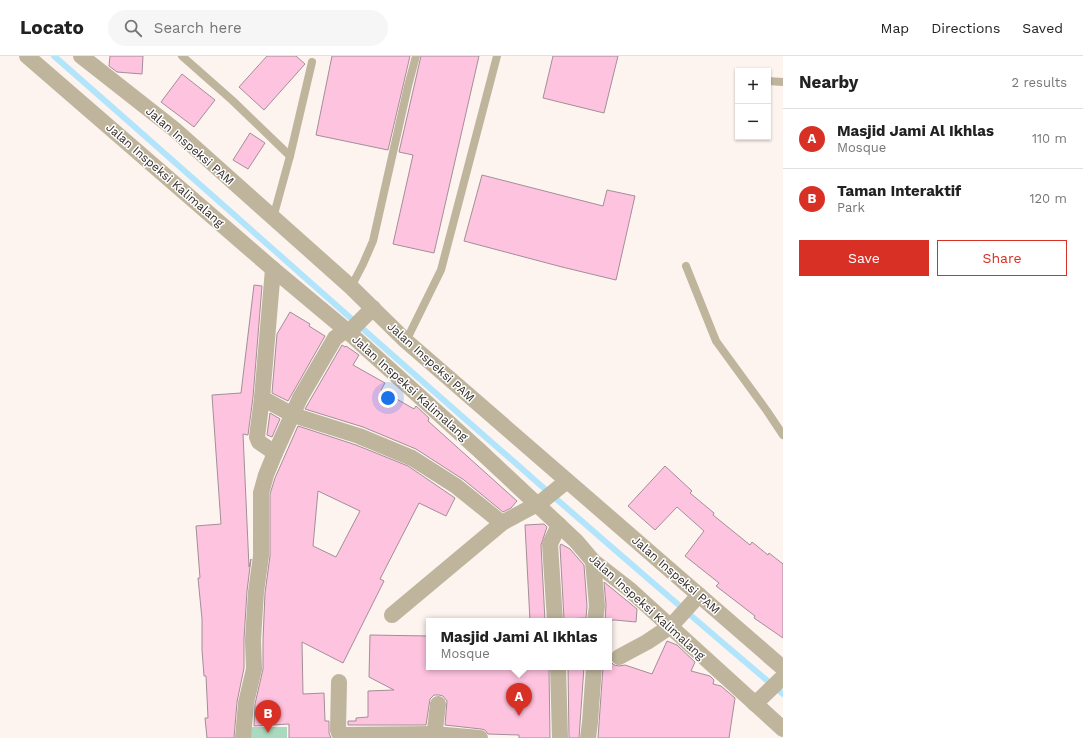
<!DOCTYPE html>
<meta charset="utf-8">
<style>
:root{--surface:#fff;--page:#f6f6f6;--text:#222;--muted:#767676;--line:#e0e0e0;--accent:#d93025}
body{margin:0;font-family:"Work Sans",sans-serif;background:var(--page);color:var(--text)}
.controls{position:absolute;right:12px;top:12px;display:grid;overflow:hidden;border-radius:0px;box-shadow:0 1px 3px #0004}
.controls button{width:36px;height:36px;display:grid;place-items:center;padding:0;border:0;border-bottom:1px solid var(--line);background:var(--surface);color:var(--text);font:20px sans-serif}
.you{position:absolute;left:388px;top:342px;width:14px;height:14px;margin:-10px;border:3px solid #fff;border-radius:50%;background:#1a73e8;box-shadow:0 0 0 6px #1a73e833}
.badge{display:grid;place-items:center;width:26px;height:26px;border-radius:50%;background:var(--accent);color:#fff;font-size:13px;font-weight:700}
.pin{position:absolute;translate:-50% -33px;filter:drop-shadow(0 1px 2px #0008)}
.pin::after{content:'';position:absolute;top:21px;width:14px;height:12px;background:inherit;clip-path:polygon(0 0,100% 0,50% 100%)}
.popup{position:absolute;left:426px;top:562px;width:186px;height:52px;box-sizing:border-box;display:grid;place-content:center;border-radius:0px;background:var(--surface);filter:drop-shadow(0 1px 3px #0005);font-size:13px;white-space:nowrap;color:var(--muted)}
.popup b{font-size:15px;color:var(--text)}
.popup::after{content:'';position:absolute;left:50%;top:100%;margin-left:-8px;border:8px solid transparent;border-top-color:var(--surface)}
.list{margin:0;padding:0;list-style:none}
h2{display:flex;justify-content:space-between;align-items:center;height:52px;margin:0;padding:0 16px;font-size:17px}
h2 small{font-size:13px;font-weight:400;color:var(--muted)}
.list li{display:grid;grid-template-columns:26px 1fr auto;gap:12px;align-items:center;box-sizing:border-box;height:60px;padding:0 16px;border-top:1px solid var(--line)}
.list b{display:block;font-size:15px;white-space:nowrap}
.list p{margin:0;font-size:13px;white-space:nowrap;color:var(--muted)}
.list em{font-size:13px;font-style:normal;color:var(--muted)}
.actions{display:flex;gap:8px;padding:12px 16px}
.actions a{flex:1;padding:9px 0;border:1px solid var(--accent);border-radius:0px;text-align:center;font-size:14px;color:var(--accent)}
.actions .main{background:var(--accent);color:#fff}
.icon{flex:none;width:22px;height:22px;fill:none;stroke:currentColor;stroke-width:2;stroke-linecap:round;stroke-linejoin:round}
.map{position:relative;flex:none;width:783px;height:682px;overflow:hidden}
header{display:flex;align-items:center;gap:24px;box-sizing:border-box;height:56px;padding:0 20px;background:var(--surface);border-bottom:1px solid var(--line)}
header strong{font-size:19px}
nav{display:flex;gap:22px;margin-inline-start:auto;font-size:14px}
.search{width:280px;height:36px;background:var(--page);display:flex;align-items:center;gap:10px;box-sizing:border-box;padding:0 14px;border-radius:22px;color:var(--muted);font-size:15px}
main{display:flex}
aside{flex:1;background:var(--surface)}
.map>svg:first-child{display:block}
</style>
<header>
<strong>Locato</strong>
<div class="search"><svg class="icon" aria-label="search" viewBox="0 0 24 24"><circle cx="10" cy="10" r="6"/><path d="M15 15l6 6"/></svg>Search here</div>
<nav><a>Map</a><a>Directions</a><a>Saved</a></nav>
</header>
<main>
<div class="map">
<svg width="783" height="682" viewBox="0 0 783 682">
<rect width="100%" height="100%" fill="#fdf4ef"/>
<path fill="#abd9bf" d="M250 671H287V682H249Z"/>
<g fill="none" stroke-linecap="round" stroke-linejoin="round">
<path stroke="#b2e5fc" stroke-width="6" d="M54 0C297 213 537 430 783 638"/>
</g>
<g fill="#fec3df" stroke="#a38e98" fill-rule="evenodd">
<path d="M110 0H143L142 18 117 16 109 10Z"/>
<path d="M267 0H296L305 8 264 54 239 31Z"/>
<path d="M332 0H410L388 94 316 79Z"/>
<path d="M421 0H479L434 197 393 188 413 99 399 96Z"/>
<path d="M553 0H618L604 57 543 42Z"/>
<path d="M182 18 215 44 194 71 161 46Z"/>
<path d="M250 77 265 87 248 113 233 104Z"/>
<path d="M482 119 603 150 607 134 635 140 616 224 562 211 464 185Z"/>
<path d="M254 229 262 230 253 341 248 379 243 378 249 511 251 503 247 535 244 583V612L237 646 234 682H207L205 662H208L206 620H204L202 594V563L198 522H200L196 470 221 468 212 339 241 337Z"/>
<path d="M290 256 310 268 309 270 325 280 288 345 272 337 277 278Z"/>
<path d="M342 289 345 291 346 290 359 299 353 309 385 327 381 334 414 353 416 350 429 362 428 365 517 445 511 452 503 456 464 424 416 393 363 371 305 353Z"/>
<path d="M270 357 280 363 272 381 267 379Z"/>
<path d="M298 370 356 389 408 410 455 442 446 460 419 447 380 523 384 525 343 607 302 586 303 638 324 637 325 665H329V677L331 682H289V668L254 670 255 648 263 613V584L265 537 270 500V438L275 422ZM318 435 360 455 336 501 313 490Z"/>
<path d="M665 410 692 435 690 437 714 457 713 459 750 489 752 486 768 499 769 497 783 508V582L754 562 755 560 716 530 719 527 685 500 704 475 677 451 655 474 628 450Z"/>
<path d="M544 468 547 471 541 489 545 565H530L525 469Z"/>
<path d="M561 488 570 493 584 509 587 550 586 562 564 563 560 490Z"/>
<path d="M604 526 637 553 636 566 615 564 605 565 606 549Z"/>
<path d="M370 579 429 580V611L549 613 550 682H519V679L488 678 485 674 481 673 445 669 447 645 443 640 439 639H434L430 643 426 669H348V665H356V662L368 661V635L394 634 369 621Z"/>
<path d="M667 585 677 589 695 606 691 615 710 620 714 624 713 628 721 630 735 642 729 682H598L603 611H609V604L614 609 619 610 625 609 652 618Z"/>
<path d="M568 611H584L579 682H569Z"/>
</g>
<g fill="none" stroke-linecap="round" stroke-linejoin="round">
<g stroke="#bfb59d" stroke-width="8">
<path d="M182 0 233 45 290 100 273 162"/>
<path d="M768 25 783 26"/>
<path d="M290 100 312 6"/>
<path d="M686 210 716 285 767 355 783 379"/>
<path d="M351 231 363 208 373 185 408 30 416 0"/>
<path d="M406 285 441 214 497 0"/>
</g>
<g stroke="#bfb59d" stroke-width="16">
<path d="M27 0 273 213 346 274 480 395 576 485 593 505 629 533 783 673"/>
<path d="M81 0 174 73 351 231 406 285 783 612"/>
<path d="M273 213 262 342 257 381 259 386 275 397"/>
<path d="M262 342 293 359 359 380 412 402 456 430 502 467"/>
<path d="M593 505 597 550 595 565"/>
<path d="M392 559 502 467 541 446 567 425"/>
<path d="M555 565 550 488 559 469"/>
<path d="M619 601 647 586 671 570 699 539"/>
<path d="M558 611 560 682"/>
<path d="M339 626 338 674 339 677 342 679 434 678 480 682"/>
<path d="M755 648 783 621"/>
<path d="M243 682 246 647 254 613 253 584 256 536 261 500V437L266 419 275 397 300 342 335 282 346 274 352 273 373 252"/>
<path d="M434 682 438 648"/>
<path d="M588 682 590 666 594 611"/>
</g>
</g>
<g text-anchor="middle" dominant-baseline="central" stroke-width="3" stroke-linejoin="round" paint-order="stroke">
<g font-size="12" fill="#342c28" stroke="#fff">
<text transform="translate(190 90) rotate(41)">Jalan Inspeksi PAM</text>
<text transform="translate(165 119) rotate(41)">Jalan Inspeksi Kalimalang</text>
<text transform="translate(431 306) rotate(42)">Jalan Inspeksi PAM</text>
<text transform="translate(410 332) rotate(42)">Jalan Inspeksi Kalimalang</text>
<text transform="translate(676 519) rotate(41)">Jalan Inspeksi PAM</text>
<text transform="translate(647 551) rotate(42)">Jalan Inspeksi Kalimalang</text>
</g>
</g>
</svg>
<div class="controls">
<button>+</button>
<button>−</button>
</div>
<div class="you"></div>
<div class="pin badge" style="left:519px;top:660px">A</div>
<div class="popup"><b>Masjid Jami Al Ikhlas</b>Mosque</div>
<div class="pin badge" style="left:268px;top:677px">B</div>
</div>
<aside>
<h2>Nearby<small>2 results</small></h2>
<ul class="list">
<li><span class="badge">A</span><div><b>Masjid Jami Al Ikhlas</b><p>Mosque</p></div><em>110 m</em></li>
<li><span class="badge">B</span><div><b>Taman Interaktif</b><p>Park</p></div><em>120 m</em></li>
</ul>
<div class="actions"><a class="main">Save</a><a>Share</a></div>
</aside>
</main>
